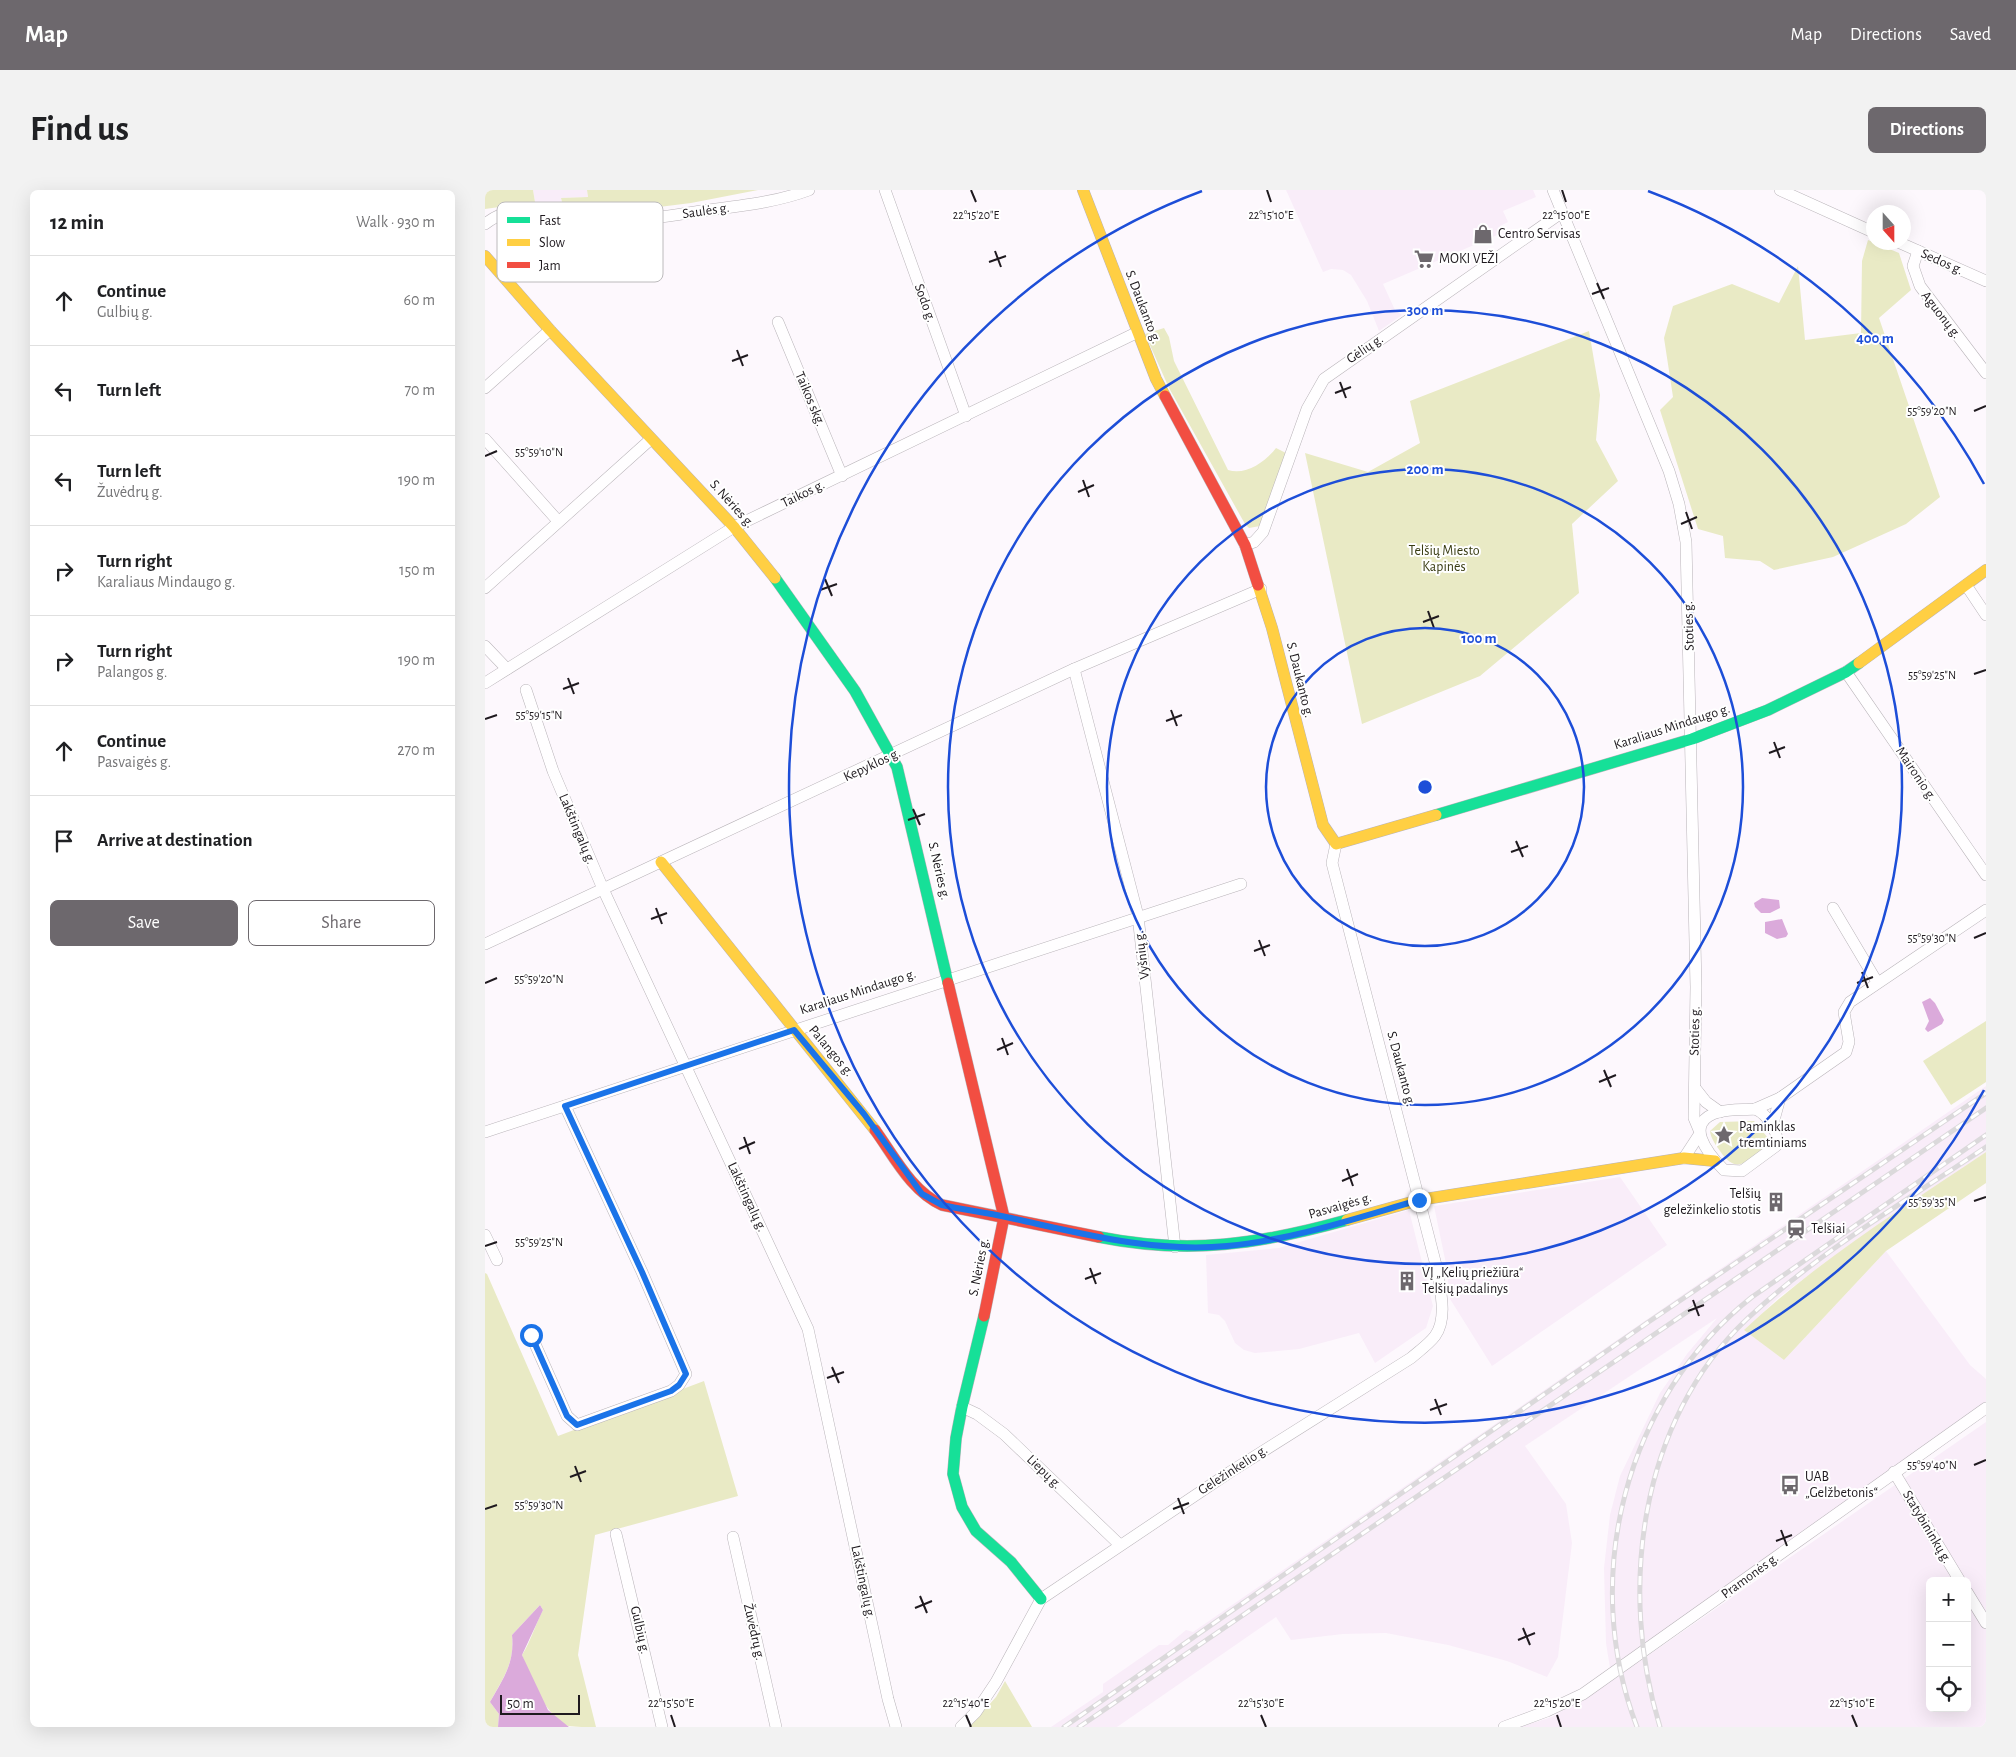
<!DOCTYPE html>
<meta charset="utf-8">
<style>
:root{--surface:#fff;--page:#f2f2f2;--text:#202124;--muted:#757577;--line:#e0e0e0;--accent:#6d686d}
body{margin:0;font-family:"Alegreya Sans",sans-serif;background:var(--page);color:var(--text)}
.controls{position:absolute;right:15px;bottom:15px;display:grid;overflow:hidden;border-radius:8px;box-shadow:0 5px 20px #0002}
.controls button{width:45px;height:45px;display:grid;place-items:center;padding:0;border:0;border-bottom:1px solid var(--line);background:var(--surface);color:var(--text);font:25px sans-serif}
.compass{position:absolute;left:1381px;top:15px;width:45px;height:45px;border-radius:50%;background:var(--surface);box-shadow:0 5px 20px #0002;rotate:159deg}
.scale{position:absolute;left:15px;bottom:12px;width:80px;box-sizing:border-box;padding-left:5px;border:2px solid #1f1a1f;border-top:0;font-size:14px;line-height:18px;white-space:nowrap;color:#1f1a1f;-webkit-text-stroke:4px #fff;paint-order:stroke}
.stop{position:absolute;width:15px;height:15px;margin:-11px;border:4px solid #1a73e8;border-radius:50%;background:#fff}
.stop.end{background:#1a73e8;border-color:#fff;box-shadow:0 1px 5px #0008}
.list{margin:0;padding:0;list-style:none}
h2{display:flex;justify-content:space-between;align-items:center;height:65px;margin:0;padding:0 20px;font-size:21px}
h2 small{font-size:16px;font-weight:400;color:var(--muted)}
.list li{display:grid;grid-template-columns:32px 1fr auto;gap:15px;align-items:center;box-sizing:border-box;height:90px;padding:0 20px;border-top:1px solid var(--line)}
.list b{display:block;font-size:19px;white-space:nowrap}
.list p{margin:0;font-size:16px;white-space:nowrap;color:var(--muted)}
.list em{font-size:16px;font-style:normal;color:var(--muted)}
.actions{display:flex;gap:10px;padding:15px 20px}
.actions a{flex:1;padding:11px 0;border:1px solid var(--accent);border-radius:8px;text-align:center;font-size:18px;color:var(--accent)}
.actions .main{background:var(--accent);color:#fff}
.icon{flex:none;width:28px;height:28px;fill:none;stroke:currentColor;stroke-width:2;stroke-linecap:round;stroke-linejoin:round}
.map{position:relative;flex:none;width:1501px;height:1537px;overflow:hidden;border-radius:8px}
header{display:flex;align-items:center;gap:30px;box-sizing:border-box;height:70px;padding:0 25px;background:var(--accent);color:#fff}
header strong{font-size:24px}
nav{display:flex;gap:28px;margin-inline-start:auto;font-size:18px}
.intro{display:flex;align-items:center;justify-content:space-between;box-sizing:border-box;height:120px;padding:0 30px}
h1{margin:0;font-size:35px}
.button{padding:12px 22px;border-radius:8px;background:var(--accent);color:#fff;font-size:18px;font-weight:700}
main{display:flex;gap:30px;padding:0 30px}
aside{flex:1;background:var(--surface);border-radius:8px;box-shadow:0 5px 20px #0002}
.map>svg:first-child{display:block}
</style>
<header>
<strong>Map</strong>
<nav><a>Map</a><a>Directions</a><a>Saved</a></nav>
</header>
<div class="intro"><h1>Find us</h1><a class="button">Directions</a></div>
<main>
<aside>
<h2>12 min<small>Walk · 930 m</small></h2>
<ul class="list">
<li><svg class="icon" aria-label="ahead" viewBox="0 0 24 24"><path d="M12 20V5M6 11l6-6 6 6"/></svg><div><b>Continue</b><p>Gulbių g.</p></div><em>60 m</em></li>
<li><svg class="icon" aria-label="left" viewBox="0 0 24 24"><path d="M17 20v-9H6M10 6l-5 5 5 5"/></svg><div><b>Turn left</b></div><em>70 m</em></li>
<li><svg class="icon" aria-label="left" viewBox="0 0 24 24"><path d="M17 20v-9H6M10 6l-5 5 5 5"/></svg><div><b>Turn left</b><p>Žuvėdrų g.</p></div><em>190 m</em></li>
<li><svg class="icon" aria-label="right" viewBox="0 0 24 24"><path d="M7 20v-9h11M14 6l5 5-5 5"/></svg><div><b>Turn right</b><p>Karaliaus Mindaugo g.</p></div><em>150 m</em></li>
<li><svg class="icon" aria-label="right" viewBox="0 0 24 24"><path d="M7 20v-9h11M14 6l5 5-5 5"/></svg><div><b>Turn right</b><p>Palangos g.</p></div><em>190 m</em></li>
<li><svg class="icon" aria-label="ahead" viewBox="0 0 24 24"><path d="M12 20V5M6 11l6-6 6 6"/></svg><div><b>Continue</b><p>Pasvaigės g.</p></div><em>270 m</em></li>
<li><svg class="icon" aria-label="arrive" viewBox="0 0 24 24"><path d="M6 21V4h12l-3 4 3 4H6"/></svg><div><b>Arrive at destination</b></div></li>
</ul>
<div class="actions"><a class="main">Save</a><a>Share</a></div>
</aside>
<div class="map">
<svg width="1501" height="1537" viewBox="0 0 1501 1537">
<rect width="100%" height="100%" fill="#fdf8fd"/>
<g fill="#f9edf9" fill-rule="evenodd">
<path d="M48 0H102L103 7 76 8 78 16 47 14 50 11Z"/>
<path d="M801 0H1048L1051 7 1018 21 1023 32 1015 36 1017 43 898 94 910 120 917 125 894 141 882 111 866 85 858 80 846 79 838 82Z"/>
<path d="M1501 896V962L1324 1085 1293 1108 1260 1140 1299 1170 1401 1061 1485 1175 1501 1189V1213L1125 1478 1121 1453 1119 1378 1125 1325 1135 1286 1175 1203 1202 1164 1232 1128 1040 1256 1081 1314 1087 1353 1073 1467 1062 1487 1022 1471 963 1455 901 1443 858 1444 806 1450 791 1427 632 1537H566L618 1502V1494L674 1455H683L701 1440 708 1442Z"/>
<path d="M1135 987 1182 1055 1007 1176 965 1109 961 1074 949 1016Z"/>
<path d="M924 1020 948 1116 941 1138 890 1173 874 1143 814 1159 770 1163 759 1160 750 1153 740 1131 734 1125 723 1123 721 1065 794 1058Z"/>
<path d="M1501 1232V1537H1035L1067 1527 1119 1496ZM1445 1391H1482V1518H1445Z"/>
</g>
<g fill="#e9eac5">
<path d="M0 0H48L50 12 0 19Z"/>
<path d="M102 0H273L206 13 126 23 78 16 76 8 103 7Z"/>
<path d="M1383 50 1414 63 1426 100 1394 128 1455 307 1421 334 1348 367 1289 380 1275 371 1240 368 1238 346 1213 339 1175 220 1188 207 1179 148 1188 116 1247 94 1294 113 1313 76 1320 150 1376 143 1377 71Z"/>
<path d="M679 138 684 147 689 171 743 280C761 286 781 271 791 258L803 264 775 336 764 338 760 334 684 198 660 144Z"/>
<path d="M1104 141 1115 205 1111 250 1133 291 1087 334 1094 403 995 486 877 534 820 263 883 282 935 253 925 211Z"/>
<path d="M1501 831V892L1466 915 1438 871Z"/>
<path d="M1269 931 1283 948 1282 956C1262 970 1253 987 1235 961 1231 955 1226 949 1225 941L1235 932Z"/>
<path d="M1501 962V993L1401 1061 1299 1170 1259 1140C1332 1071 1418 1018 1501 962Z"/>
<path d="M0 1083 2 1084 73 1246 219 1191 253 1306 110 1345 93 1465 111 1537C103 1537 90 1537 83 1536 61 1527 45 1487 37 1465 46 1451 50 1435 58 1420L55 1415 27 1445C30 1473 18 1488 5 1512L14 1524 13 1537H0Z"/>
<path d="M520 1491 547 1537H484L511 1507Z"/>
</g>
<g fill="#dbaadb">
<path d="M1277 708 1294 710 1295 718 1285 723H1276L1270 717 1269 713Z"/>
<path d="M1297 729 1303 744 1301 747 1292 749 1280 743V732Z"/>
<path d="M1445 808 1450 813 1459 830 1457 834 1443 842 1440 839 1444 831 1437 812Z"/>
<path d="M55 1415 58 1420 37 1465 63 1520 84 1537H13L14 1524 5 1512C18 1489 30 1473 27 1445Z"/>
</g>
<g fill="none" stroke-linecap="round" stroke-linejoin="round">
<defs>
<g id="street">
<path d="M400 0 481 226"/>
<path d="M1068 0 1184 281 1194 314 1201 352 1211 797 1209 928 1214 940"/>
<path d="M1295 0 1388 42"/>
<path d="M0 34C39 3 91 31 136 30 163 30 190 25 216 21 253 16 289 13 324 0"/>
<path d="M1413 52 1501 91"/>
<path d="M1433 61 1428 76 1435 96 1501 183"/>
<path d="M293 132 357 286"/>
<path d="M0 198 65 140"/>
<path d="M0 249 73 331"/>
<path d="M760 355 769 352 778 342 822 219 839 189 1076 23"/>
<path d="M1481 395 1501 425"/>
<path d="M0 398 166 249"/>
<path d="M0 456 22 479"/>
<path d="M589 479 653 726 690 1057"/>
<path d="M1361 482 1501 685"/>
<path d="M0 493 249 337 651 143"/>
<path d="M41 500 68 581 118 699 323 1139 403 1509 411 1537"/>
<path d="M1348 718 1392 792"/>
<path d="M0 754 589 479 776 399"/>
<path d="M1210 898 1221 912 1235 922"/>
<path d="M1270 919 1295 908 1361 862 1364 852 1359 822 1365 812 1501 720"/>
<path d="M1270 919C1282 924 1295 942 1291 956L1257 981 1239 980C1223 964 1197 932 1234 922 1245 919 1258 920 1270 919Z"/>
<path d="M1289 939V930L1295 908"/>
<path d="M0 942 756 694"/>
<path d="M1199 968 1214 945"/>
<path d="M0 1045 12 1070"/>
<path d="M46 1145 82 1226 92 1235 186 1201 194 1195 201 1184 157 1082 80 916"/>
<path d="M477 1217 492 1224 519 1244 635 1355"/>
<path d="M1409 1282 1475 1391"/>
<path d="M131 1344 177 1537"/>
<path d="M248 1347 291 1537"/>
<path d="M1482 1402 1501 1433"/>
<path d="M476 1537 491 1522 511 1492 556 1409 745 1282 926 1168C934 1161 944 1154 950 1146 963 1128 955 1099 952 1079L847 673 851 654"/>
<path d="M1019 1537 1062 1521 1098 1504 1501 1218"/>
</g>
<g id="fast">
<path d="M290 388 370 501 412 577 463 793"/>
<path d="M951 625 1207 549 1283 520 1361 482 1374 473"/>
<path d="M614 1047C704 1065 776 1054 862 1030"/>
<path d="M499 1126 477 1217 471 1248 468 1284 477 1317 491 1341 526 1372 556 1409"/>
</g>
<g id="slow">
<path d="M598 0 671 189 680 206"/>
<path d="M0 66 65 140 249 337 290 388"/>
<path d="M773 395 787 438 838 635 851 654 951 625"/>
<path d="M1374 473 1501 380"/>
<path d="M176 672 390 940"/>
<path d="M862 1030 934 1010 1199 968 1230 971"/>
</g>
<g id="jam">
<path d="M680 206 760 355 773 395"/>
<path d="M463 793 519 1027 499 1126"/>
<path d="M390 940C409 966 426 1001 457 1015L614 1047"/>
</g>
</defs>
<use href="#street" stroke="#b9b4b9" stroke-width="12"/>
<use href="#fast" stroke="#b9b4b9" stroke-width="12"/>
<use href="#slow" stroke="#b9b4b9" stroke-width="12"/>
<use href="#jam" stroke="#b9b4b9" stroke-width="12"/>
<use href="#street" stroke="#fffeff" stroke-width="11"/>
<use href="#fast" stroke="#16e098" stroke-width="11"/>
<use href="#slow" stroke="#ffcf43" stroke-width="11"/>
<use href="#jam" stroke="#f24e42" stroke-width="11"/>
<defs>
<g id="rail">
<path d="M579 1537 1162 1133 1501 903"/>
<path d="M594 1537 1501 918"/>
<path d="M1152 1537C1094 1386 1141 1207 1267 1107L1501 945"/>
<path d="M1175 1537C1133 1401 1154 1231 1262 1129 1332 1063 1421 1011 1501 957"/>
</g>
</defs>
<use href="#rail" stroke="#dbd9db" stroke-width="5"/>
<use href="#rail" stroke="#fff" stroke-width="3" stroke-dasharray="9" stroke-linecap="butt"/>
</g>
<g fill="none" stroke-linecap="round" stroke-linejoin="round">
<path stroke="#1a73e8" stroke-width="6" d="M46 1145 82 1226 92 1235 186 1201 194 1195 201 1184 157 1082 80 916 309 840 379 924 437 1004 457 1015C478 1020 500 1022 521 1027 595 1043 666 1063 742 1056 807 1050 871 1028 934 1010"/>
</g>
<path fill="none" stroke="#1f1a1f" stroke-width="2" d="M486 0 491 12M782 0 786 12M1077 0 1081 12M510 61 516 77M504 72 521 66M1112 93 1119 109M1107 104 1124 98M252 160 258 176M247 171 263 165M855 192 861 208M850 203 866 197M1489 221 1501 216M0 266 12 261M598 290 604 307M593 302 609 295M1201 322 1207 339M1196 334 1212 327M340 389 347 406M335 400 352 394M943 421 949 438M938 432 954 426M1489 484 1501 480M83 488 89 504M78 499 94 493M686 520 692 536M0 529 12 525M681 531 697 525M1289 552 1295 568M1284 563 1300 557M428 619 435 635M423 630 440 624M1031 651 1038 667M1026 662 1043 656M171 718 177 734M166 729 182 723M1489 748 1501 743M774 750 780 766M769 761 785 755M1377 782 1383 798M0 793 12 788M1372 793 1388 787M517 848 523 865M512 860 528 853M1119 880 1126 897M1114 892 1131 885M259 947 265 964M254 959 270 952M862 979 868 996M857 991 873 984M1489 1011 1501 1007M0 1056 12 1052M605 1078 611 1094M600 1089 616 1083M1208 1110 1214 1126M1203 1121 1219 1115M347 1177 354 1193M342 1188 359 1182M950 1209 956 1225M945 1220 962 1214M1489 1275 1501 1270M90 1276 96 1292M85 1287 101 1281M693 1308 699 1324M0 1319 12 1315M688 1319 704 1313M1296 1340 1302 1356M1291 1351 1307 1345M435 1406 442 1423M430 1418 447 1411M1038 1438 1045 1455M1033 1450 1050 1443M186 1525 190 1537M481 1525 486 1537M776 1525 781 1537M1072 1525 1076 1537M1367 1525 1372 1537"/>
<g fill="none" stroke="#1d4ed8" stroke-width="2.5">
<circle cx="940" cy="597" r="159"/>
<circle cx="940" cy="597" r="318"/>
<circle cx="940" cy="597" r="477"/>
<path d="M1499 900A636 636 0 1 1 717 1M1163 1A636 636 0 0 1 1499 294"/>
</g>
<defs>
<symbol id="shop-bare" viewBox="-9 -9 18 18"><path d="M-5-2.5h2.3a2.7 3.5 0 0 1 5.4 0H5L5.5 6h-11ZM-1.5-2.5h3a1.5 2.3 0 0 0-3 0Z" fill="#6d686d" stroke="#fff" stroke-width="2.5" paint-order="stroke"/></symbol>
<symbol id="supermarket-bare" viewBox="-9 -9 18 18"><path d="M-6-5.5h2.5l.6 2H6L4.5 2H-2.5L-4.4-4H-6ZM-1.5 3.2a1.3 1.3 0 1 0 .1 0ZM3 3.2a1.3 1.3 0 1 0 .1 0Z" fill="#6d686d" stroke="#fff" stroke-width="2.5" paint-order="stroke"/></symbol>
<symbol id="sight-bare" viewBox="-9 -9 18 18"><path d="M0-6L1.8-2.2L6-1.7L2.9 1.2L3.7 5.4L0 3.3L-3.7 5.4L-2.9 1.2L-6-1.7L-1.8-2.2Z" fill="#6d686d" stroke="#fff" stroke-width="2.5" paint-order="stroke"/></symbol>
<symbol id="building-bare" viewBox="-9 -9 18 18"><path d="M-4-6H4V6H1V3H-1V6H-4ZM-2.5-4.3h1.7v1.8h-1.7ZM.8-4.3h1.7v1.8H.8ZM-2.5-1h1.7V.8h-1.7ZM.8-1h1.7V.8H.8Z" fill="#6d686d" stroke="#fff" stroke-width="2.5" paint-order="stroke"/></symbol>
<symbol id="station-bare" viewBox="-9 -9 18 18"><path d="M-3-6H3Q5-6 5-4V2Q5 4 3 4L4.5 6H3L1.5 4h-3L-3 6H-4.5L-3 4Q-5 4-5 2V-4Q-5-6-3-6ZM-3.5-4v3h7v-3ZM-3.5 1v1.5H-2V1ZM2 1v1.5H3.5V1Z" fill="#6d686d" stroke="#fff" stroke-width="2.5" paint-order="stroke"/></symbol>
<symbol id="bus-bare" viewBox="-9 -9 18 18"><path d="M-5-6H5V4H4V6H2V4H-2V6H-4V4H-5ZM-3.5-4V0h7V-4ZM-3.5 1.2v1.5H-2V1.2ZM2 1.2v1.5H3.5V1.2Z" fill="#6d686d" stroke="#fff" stroke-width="2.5" paint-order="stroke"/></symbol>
</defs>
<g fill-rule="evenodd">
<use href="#shop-bare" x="984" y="30" width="28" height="28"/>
<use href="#supermarket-bare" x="925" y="55" width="28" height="28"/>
<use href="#sight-bare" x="1225" y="931" width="28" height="28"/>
<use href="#building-bare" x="1277" y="998" width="28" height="28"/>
<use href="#station-bare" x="1297" y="1025" width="28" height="28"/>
<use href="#building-bare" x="908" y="1077" width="28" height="28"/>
<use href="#bus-bare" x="1291" y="1281" width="28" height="28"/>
</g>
<g text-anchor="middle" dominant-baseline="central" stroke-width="4" stroke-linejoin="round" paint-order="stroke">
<g font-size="14" fill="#1f1a1f" stroke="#fff">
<text transform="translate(221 21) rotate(-8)">Saulės g.</text>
<text transform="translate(1457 72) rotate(24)">Sedos g.</text>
<text transform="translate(440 113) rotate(70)">Sodo g.</text>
<text transform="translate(658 117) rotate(69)">S. Daukanto g.</text>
<text transform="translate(1456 125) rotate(52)">Aguonų g.</text>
<text transform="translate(880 159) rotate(-34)">Gėlių g.</text>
<text transform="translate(325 209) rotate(67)">Taikos skg.</text>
<text transform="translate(318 304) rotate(-26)">Taikos g.</text>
<text transform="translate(247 314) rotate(48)">S. Nėries g.</text>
<text transform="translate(1204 436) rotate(-92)">Stoties g.</text>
<text transform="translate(815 490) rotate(76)">S. Daukanto g.</text>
<text transform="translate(1187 537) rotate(-18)">Karaliaus Mindaugo g.</text>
<text transform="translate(387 575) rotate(-25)">Kepyklos g.</text>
<text transform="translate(1431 584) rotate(56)">Maironio g.</text>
<text transform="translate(92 639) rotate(67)">Lakštingalų g.</text>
<text transform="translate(454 681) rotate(77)">S. Nėries g.</text>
<text transform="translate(657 765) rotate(-97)">Vyšnių g.</text>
<text transform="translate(373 802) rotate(-18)">Karaliaus Mindaugo g.</text>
<text transform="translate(1210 841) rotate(-89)">Stoties g.</text>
<text transform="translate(346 861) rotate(50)">Palangos g.</text>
<text transform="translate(916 879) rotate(75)">S. Daukanto g.</text>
<text transform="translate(262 1007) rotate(65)">Lakštingalų g.</text>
<text transform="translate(855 1016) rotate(-16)">Pasvaigės g.</text>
<text transform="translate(494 1077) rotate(-79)">S. Nėries g.</text>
<text transform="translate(748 1280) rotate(-33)">Geležinkelio g.</text>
<text transform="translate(559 1282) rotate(44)">Liepų g.</text>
<text transform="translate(1442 1337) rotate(59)">Statybininkų g.</text>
<text transform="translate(1265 1386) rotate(-36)">Pramonės g.</text>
<text transform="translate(378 1392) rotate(78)">Lakštingalų g.</text>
<text transform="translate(155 1440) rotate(77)">Gulbių g.</text>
<text transform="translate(269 1442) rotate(77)">Žuvėdrų g.</text>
</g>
<g font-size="14" fill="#1f1a1f" stroke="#fff" text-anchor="start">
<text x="1013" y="44">Centro Servisas</text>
<text x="954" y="69">MOKI VEŽI</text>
<text x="1254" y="937">Paminklas<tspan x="1254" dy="16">tremtiniams</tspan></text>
<text x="1276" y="1004" text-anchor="end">Telšių<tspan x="1276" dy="16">geležinkelio stotis</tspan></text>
<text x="1326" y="1039">Telšiai</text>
<text x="937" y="1083">VĮ „Kelių priežiūra“<tspan x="937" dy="16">Telšių padalinys</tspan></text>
<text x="1320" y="1287">UAB<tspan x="1320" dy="16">„Gelžbetonis“</tspan></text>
</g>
<g font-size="14" fill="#3a3d14" stroke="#fff">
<text x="959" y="361">Telšių Miesto<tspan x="959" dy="16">Kapinės</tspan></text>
</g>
</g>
<rect x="12" y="12" width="166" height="80" rx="8" fill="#fff" stroke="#bcbabc" stroke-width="1"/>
<rect x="22" y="27" width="23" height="6" fill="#16e098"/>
<rect x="22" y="49" width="23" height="7" fill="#ffcf43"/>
<rect x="22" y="72" width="23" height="6" fill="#f24e42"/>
<g font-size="14" fill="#1f1a1f">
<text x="54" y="35">Fast</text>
<text x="54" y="57">Slow</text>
<text x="54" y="80">Jam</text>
</g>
<g font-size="12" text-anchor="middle" fill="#1f1a1f" stroke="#fff" stroke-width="4" stroke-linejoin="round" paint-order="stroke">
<text x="491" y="29">22°15'20"E</text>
<text x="786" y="29">22°15'10"E</text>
<text x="1081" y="29">22°15'00"E</text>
<text x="1447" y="225">55°59'20"N</text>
<text x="54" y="266">55°59'10"N</text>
<text x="1447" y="489">55°59'25"N</text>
<text x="54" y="529">55°59'15"N</text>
<text x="1447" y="752">55°59'30"N</text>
<text x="54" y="793">55°59'20"N</text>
<text x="1447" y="1016">55°59'35"N</text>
<text x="54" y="1056">55°59'25"N</text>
<text x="1447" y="1279">55°59'40"N</text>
<text x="54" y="1319">55°59'30"N</text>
<text x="186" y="1517">22°15'50"E</text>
<text x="481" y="1517">22°15'40"E</text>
<text x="776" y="1517">22°15'30"E</text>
<text x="1072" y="1517">22°15'20"E</text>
<text x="1367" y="1517">22°15'10"E</text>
</g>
<circle cx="940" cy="597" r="8" fill="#1d4ed8" stroke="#fff" stroke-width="2.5"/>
<g font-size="15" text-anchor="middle" font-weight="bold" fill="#1d4ed8" stroke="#fff" stroke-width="4" stroke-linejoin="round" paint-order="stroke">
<text x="940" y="125">300 m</text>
<text x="1390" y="153">400 m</text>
<text x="940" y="284">200 m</text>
<text x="994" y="453">100 m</text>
</g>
</svg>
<div class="controls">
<button>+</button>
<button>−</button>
<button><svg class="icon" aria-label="locate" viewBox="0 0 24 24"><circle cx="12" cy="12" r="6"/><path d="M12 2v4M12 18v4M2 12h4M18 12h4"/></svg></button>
</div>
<svg class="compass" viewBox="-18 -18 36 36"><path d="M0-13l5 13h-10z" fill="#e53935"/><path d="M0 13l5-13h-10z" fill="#757577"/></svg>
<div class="scale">50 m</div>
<div class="stop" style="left:46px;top:1145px"></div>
<div class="stop end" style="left:934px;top:1010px"></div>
</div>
</main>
